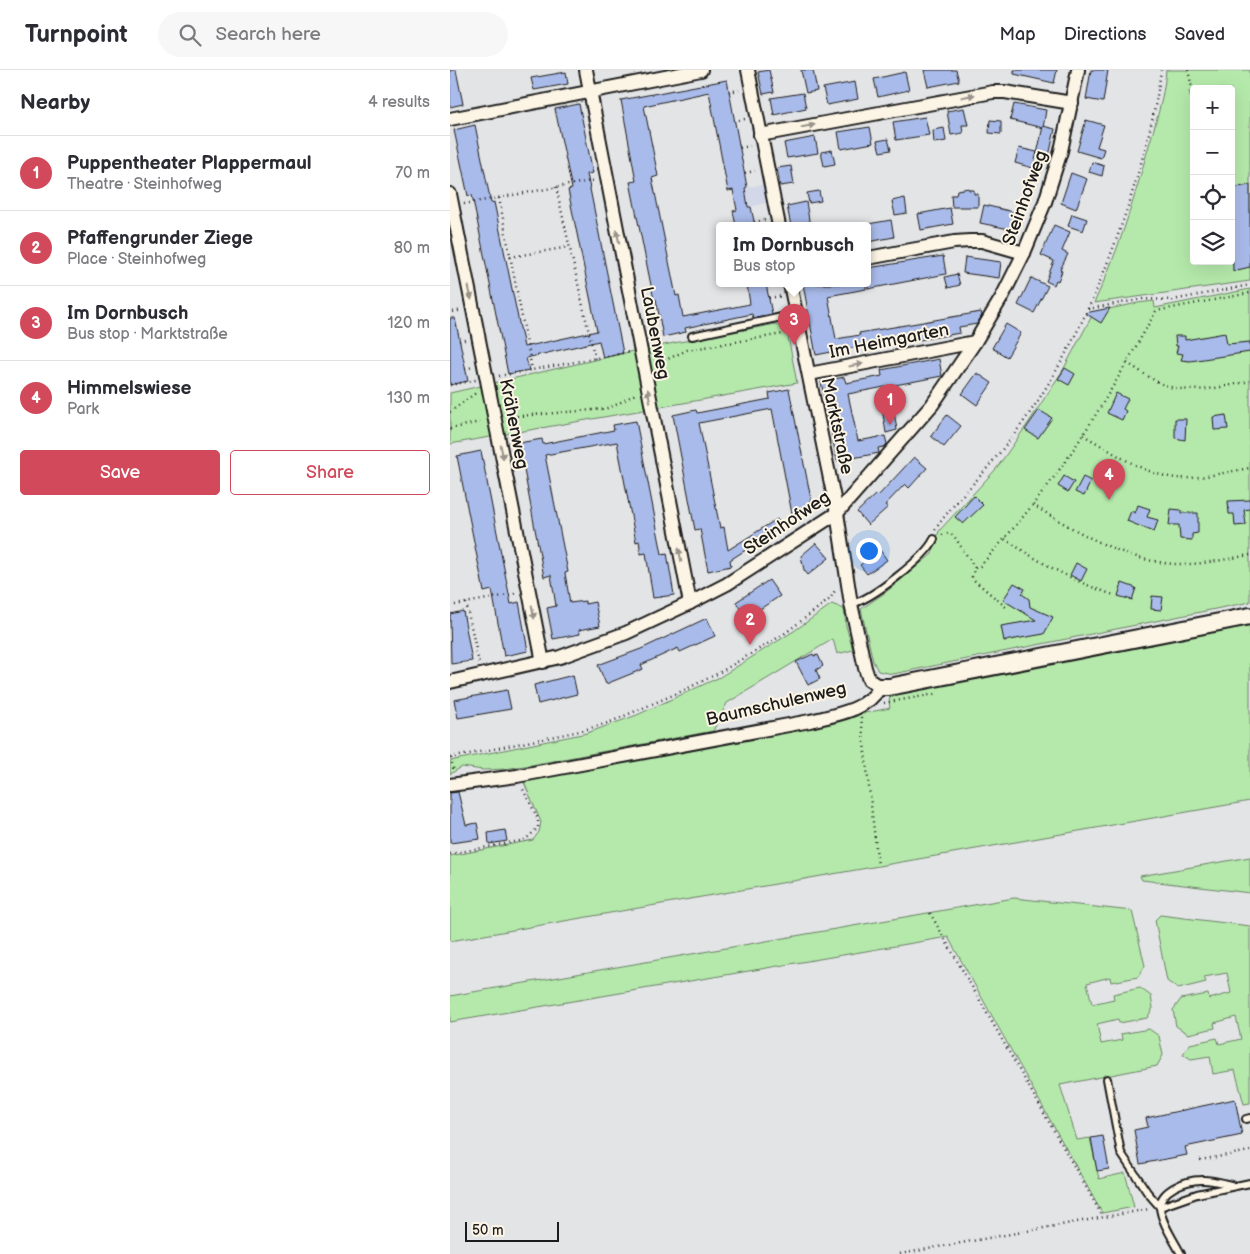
<!DOCTYPE html>
<meta charset="utf-8">
<style>
:root{--surface:#fff;--page:#f7f7f7;--text:#2b2b33;--muted:#7c7c81;--line:#e1e1e2;--accent:#d1495b}
body{margin:0;font-family:"Balsamiq Sans",sans-serif;background:var(--page);color:var(--text)}
.controls{position:absolute;right:15px;top:15px;display:grid;overflow:hidden;border-radius:5px;box-shadow:0 5px 20px #0002}
.controls button{width:45px;height:45px;display:grid;place-items:center;padding:0;border:0;border-bottom:1px solid var(--line);background:var(--surface);color:var(--text);font:25px sans-serif}
.scale{position:absolute;left:15px;bottom:12px;width:94px;box-sizing:border-box;padding-left:5px;border:2px solid #1c1c1c;border-top:0;font-size:14px;line-height:18px;white-space:nowrap;color:#1c1c1c;-webkit-text-stroke:4px #fcf5e5;paint-order:stroke}
.you{position:absolute;left:418px;top:480px;width:18px;height:18px;margin:-12px;border:4px solid #fff;border-radius:50%;background:#1a73e8;box-shadow:0 0 0 8px #1a73e833}
.badge{display:grid;place-items:center;width:32px;height:32px;border-radius:50%;background:var(--accent);color:#fff;font-size:16px;font-weight:700}
.pin{position:absolute;translate:-50% -41px;filter:drop-shadow(0 1px 2px #0008)}
.pin::after{content:'';position:absolute;top:26px;width:18px;height:15px;background:inherit;clip-path:polygon(0 0,100% 0,50% 100%)}
.popup{position:absolute;left:266px;top:152px;width:155px;height:65px;box-sizing:border-box;display:grid;place-content:center;border-radius:5px;background:var(--surface);filter:drop-shadow(0 1px 4px #0005);font-size:16px;white-space:nowrap;color:var(--muted)}
.popup b{font-size:19px;color:var(--text)}
.popup::after{content:'';position:absolute;left:50%;top:100%;margin-left:-10px;border:10px solid transparent;border-top-color:var(--surface)}
.list{margin:0;padding:0;list-style:none}
h2{display:flex;justify-content:space-between;align-items:center;height:65px;margin:0;padding:0 20px;font-size:21px}
h2 small{font-size:16px;font-weight:400;color:var(--muted)}
.list li{display:grid;grid-template-columns:32px 1fr auto;gap:15px;align-items:center;box-sizing:border-box;height:75px;padding:0 20px;border-top:1px solid var(--line)}
.list b{display:block;font-size:19px;white-space:nowrap}
.list p{margin:0;font-size:16px;white-space:nowrap;color:var(--muted)}
.list em{font-size:16px;font-style:normal;color:var(--muted)}
.actions{display:flex;gap:10px;padding:15px 20px}
.actions a{flex:1;padding:11px 0;border:1px solid var(--accent);border-radius:5px;text-align:center;font-size:18px;color:var(--accent)}
.actions .main{background:var(--accent);color:#fff}
.icon{flex:none;width:28px;height:28px;fill:none;stroke:currentColor;stroke-width:2;stroke-linecap:round;stroke-linejoin:round}
.map{position:relative;flex:none;width:800px;height:1184px;overflow:hidden}
header{display:flex;align-items:center;gap:30px;box-sizing:border-box;height:70px;padding:0 25px;background:var(--surface);border-bottom:1px solid var(--line)}
header strong{font-size:24px}
nav{display:flex;gap:28px;margin-inline-start:auto;font-size:18px}
.search{width:350px;height:45px;background:var(--page);display:flex;align-items:center;gap:12px;box-sizing:border-box;padding:0 18px;border-radius:28px;color:var(--muted);font-size:19px}
main{display:flex}
aside{flex:1;background:var(--surface)}
.map>svg:first-child{display:block}
</style>
<header>
<strong>Turnpoint</strong>
<div class="search"><svg class="icon" aria-label="search" viewBox="0 0 24 24"><circle cx="10" cy="10" r="6"/><path d="M15 15l6 6"/></svg>Search here</div>
<nav><a>Map</a><a>Directions</a><a>Saved</a></nav>
</header>
<main>
<aside>
<h2>Nearby<small>4 results</small></h2>
<ul class="list">
<li><span class="badge">1</span><div><b>Puppentheater Plappermaul</b><p>Theatre · Steinhofweg</p></div><em>70 m</em></li>
<li><span class="badge">2</span><div><b>Pfaffengrunder Ziege</b><p>Place · Steinhofweg</p></div><em>80 m</em></li>
<li><span class="badge">3</span><div><b>Im Dornbusch</b><p>Bus stop · Marktstraße</p></div><em>120 m</em></li>
<li><span class="badge">4</span><div><b>Himmelswiese</b><p>Park</p></div><em>130 m</em></li>
</ul>
<div class="actions"><a class="main">Save</a><a>Share</a></div>
</aside>
<div class="map">
<svg width="800" height="1184" viewBox="0 0 800 1184">
<rect width="100%" height="100%" fill="#e3e4e6"/>
<filter id="ink" filterUnits="userSpaceOnUse"><feTurbulence type="fractalNoise" baseFrequency=".02" numOctaves="2"/><feDisplacementMap in="SourceGraphic" scale="10" xChannelSelector="R" yChannelSelector="G"/><feConvolveMatrix kernelMatrix="1 2 1 2 8 2 1 2 1" color-interpolation-filters="sRGB"/></filter>
<g filter="url(#ink)">
<path fill="#d2d8e7" d="M320 113 324 131 287 140 283 120Z"/>
<g fill="#b5e9ab" stroke="#688264" fill-rule="evenodd">
<path d="M716 0H800V211L644 233C667 185 683 134 697 82 705 55 714 28 716 0ZM744 19H781V191H744V39L739 21H744Z"/>
<path d="M800 219V532L443 604 428 601 423 591 411 539 436 522 482 484 489 461 546 399 579 352 613 300 644 242 688 233 704 231 705 238Z"/>
<path d="M326 254 337 261 347 313 0 374V323L192 279Z"/>
<path d="M382 534 394 539 396 556 403 580 387 584 383 569 277 633 263 661 81 695 54 699 33 700 12 697 0 704V691L137 663 187 645 270 607 344 561Z"/>
<path d="M800 551V731L0 871V786L83 770 89 762 91 752 73 710 440 638 439 631 440 627 456 620Z"/>
<path d="M800 787V823L692 810 690 806Z"/>
<path d="M564 828 682 841 695 896 688 907 661 912 660 907 637 913 642 934 664 929 663 924 690 918 701 926 703 938 697 948 669 953 668 949 647 954 651 974 672 970 671 964 699 959 709 966 713 985 707 996 610 1015 627 1070 640 1068 649 1109 675 1103 684 1137 652 1143 498 867 0 952V926Z"/>
<path d="M710 845 800 856V1033L794 1034 785 1000 763 1004 760 986 741 989 733 984 740 974 767 968 769 974 791 969 786 947 764 953 765 958 738 964 726 956 723 940 731 929 758 924 759 929 781 923 777 903 754 907 756 912 728 919 717 911 705 850Z"/>
</g>
<g fill="#a9bbea" stroke="#1c1c1c">
<path d="M0 0H6L13 34 0 37Z"/>
<path d="M319 0 324 22 313 24 308 2Z"/>
<path d="M351 0H363L367 21 356 23Z"/>
<path d="M474 0H506L509 11 478 17Z"/>
<path d="M564 0H607L604 13 564 4Z"/>
<path d="M641 0H658L653 32 636 29Z"/>
<path d="M116 2 118 14 84 20 81 8Z"/>
<path d="M455 2 459 20 428 27 424 9Z"/>
<path d="M277 10 297 117 295 118 298 137H301L305 156H286L283 141 287 140 283 120 278 121 259 22 194 36 208 106 202 108 226 226 229 225 233 247 300 234 297 214H316L322 244 303 248 302 244 235 258 236 262 213 267 206 229 204 230 180 112 186 111 171 30Z"/>
<path d="M405 12 408 29 377 35 373 18Z"/>
<path d="M353 23 356 38 324 45 321 28Z"/>
<path d="M129 34 143 103 137 104 173 283 153 288 149 271 76 288 79 300 58 304 22 125 18 126 4 60 25 55 41 133 44 132 74 277 147 261 118 120 122 119 105 39Z"/>
<path d="M564 34 596 40 593 58 560 50Z"/>
<path d="M514 38 518 55H512L513 63 501 65 497 41Z"/>
<path d="M475 47 479 65 446 70 443 52Z"/>
<path d="M540 50 551 51V64L539 63Z"/>
<path d="M636 50 654 55 647 77 654 79 651 88 627 81Z"/>
<path d="M593 56 605 59 599 86 587 84Z"/>
<path d="M420 57 423 73 391 79 388 62Z"/>
<path d="M494 58 496 71 484 73 483 60Z"/>
<path d="M365 67 368 83 337 88 334 73Z"/>
<path d="M438 69 441 80 430 82 427 71Z"/>
<path d="M569 78 587 82 583 98 565 93Z"/>
<path d="M382 80 385 94 374 96 371 82Z"/>
<path d="M642 92 654 96 652 106 639 102Z"/>
<path d="M341 96 344 114 330 116 327 98Z"/>
<path d="M621 103 637 109 626 139 611 133Z"/>
<path d="M800 115V197L783 201 781 118Z"/>
<path d="M519 118V120H524V124H528V137H502L501 125H506L507 120Z"/>
<path d="M369 121 371 131 359 133 357 123Z"/>
<path d="M455 128 457 143 445 145 442 131Z"/>
<path d="M356 132 360 156H341L337 136Z"/>
<path d="M534 135 568 143 564 160 530 153Z"/>
<path d="M500 138 503 154 471 160 468 144Z"/>
<path d="M622 144 637 149 633 161 618 156Z"/>
<path d="M441 150 444 167 418 172V154Z"/>
<path d="M604 155 620 162 612 181 618 184 610 200 612 201 608 211 606 210 604 215 596 211 604 191 591 185Z"/>
<path d="M493 186 496 204 418 219V198Z"/>
<path d="M515 187 551 192 549 208 513 203Z"/>
<path d="M507 204 510 215 498 218 495 207Z"/>
<path d="M581 208 598 216 584 243 568 235Z"/>
<path d="M353 214H416V219L378 226 386 269 410 265 409 263 531 242 532 245 527 254 509 257 510 263 418 279 417 275 366 285Z"/>
<path d="M660 238 651 253 635 243Z"/>
<path d="M0 248H5L18 311 0 315Z"/>
<path d="M556 254 571 263 557 287 542 278Z"/>
<path d="M775 263 777 274 800 272V282L740 291 731 290 733 284 726 283 728 276H726L725 266H735V270Z"/>
<path d="M489 289 492 306 398 324 408 371 435 366 437 374 434 377 428 378 429 383 387 391 371 312 394 307 396 313 432 306 431 300Z"/>
<path d="M615 298 625 304 619 315 608 309Z"/>
<path d="M527 303 542 313 527 335 512 324Z"/>
<path d="M339 319 363 439 342 444 322 339 249 353 270 458 274 457 278 480 327 449 330 454V458L280 490 281 496 258 501 250 459 245 460 223 345 246 340 247 343 320 329 319 323Z"/>
<path d="M666 323 678 329 673 339 676 341 672 350 657 343Z"/>
<path d="M443 336 447 360 436 363 432 338Z"/>
<path d="M589 340 602 348 588 368 575 360Z"/>
<path d="M497 345 511 356 494 377 481 366Z"/>
<path d="M776 345 778 359 764 360 763 347Z"/>
<path d="M725 349H736L735 370 725 368Z"/>
<path d="M186 351 212 484 217 483 224 525 203 528 196 483 191 484 189 471 186 472 167 372 95 385 118 502 115 503 120 533 135 531V534L145 532 150 556 129 560 130 564 103 569 97 538 106 536 101 505 94 507 69 373 92 369 93 374 164 360 163 355Z"/>
<path d="M31 381 61 534 69 532 78 581 54 586 42 520 34 522 7 386Z"/>
<path d="M464 387 477 398 459 418 455 414 435 435 438 437 418 455 407 442 426 424 428 426Z"/>
<path d="M614 406 624 412 618 422 608 416Z"/>
<path d="M633 407 641 411 634 426 625 422Z"/>
<path d="M524 426 533 435 513 454 505 447Z"/>
<path d="M800 430V439L794 440 796 455 785 456 784 444H779L778 431Z"/>
<path d="M688 435 700 439 697 447 708 450 704 462 677 451 681 441 685 443Z"/>
<path d="M721 439 731 440V443H748V463L742 464V470L730 469 729 455H719Z"/>
<path d="M366 473 379 488 358 505 354 500 351 486Z"/>
<path d="M430 480 437 490 417 504 410 495Z"/>
<path d="M626 493 637 499 631 511 620 505Z"/>
<path d="M319 510 330 526 296 548 286 532Z"/>
<path d="M564 513 575 519 572 524 579 529 580 537 603 547 594 564 554 571 551 556 586 550 553 530Z"/>
<path d="M672 513 686 518 682 530 668 526Z"/>
<path d="M702 526 713 527 711 540 701 539Z"/>
<path d="M13 541 22 591 1 594 0 544Z"/>
<path d="M257 548 265 566 230 582 228 578 191 595 193 599 156 614 148 595 191 579Z"/>
<path d="M363 584 364 586 368 585 373 596 366 600 370 609 358 615 346 592Z"/>
<path d="M123 605 127 624 88 634 84 615Z"/>
<path d="M57 620 61 639 8 648 4 630Z"/>
<path d="M8 722 16 755 27 753 30 769 0 773V723Z"/>
<path d="M55 760 57 771 39 774 38 763Z"/>
<path d="M785 1029 792 1065 735 1077 737 1085 690 1094 684 1060 698 1057 696 1048Z"/>
<path d="M653 1066 659 1099 647 1101 641 1068Z"/>
</g>
<g fill="none" stroke-linecap="round" stroke-linejoin="round">
<defs>
<g id="service">
<path d="M242 266 346 244"/>
<path d="M401 534C421 530 476 487 484 469"/>
<path d="M657 1009 671 1083 697 1122 710 1137 747 1124 800 1113"/>
<path d="M796 1049 800 1048"/>
<path d="M731 1184C724 1170 712 1154 710 1138 709 1120 736 1110 751 1110 761 1109 771 1113 781 1115"/>
</g>
<g id="minor">
<path d="M136 0 240 533"/>
<path d="M298 0 329 156"/>
<path d="M0 49 251 0"/>
<path d="M310 65 543 22H555L622 33"/>
<path d="M0 124 93 592"/>
<path d="M418 188 504 172 520 171H532L574 183"/>
<path d="M359 304 525 272"/>
<path d="M0 612 110 587 176 563 240 533 277 514 387 443 482 335 525 272 552 227 574 183 595 132 611 81 628 0"/>
<path d="M0 715 67 706 360 651C384 645 417 641 430 617L419 610 415 598 401 534 387 443 340 214"/>
</g>
<path id="tertiary" d="M430 617H439L800 546"/>
</defs>
<use href="#service" stroke="#1c1c1c" stroke-width="10"/>
<use href="#minor" stroke="#1c1c1c" stroke-width="16"/>
<use href="#tertiary" stroke="#1c1c1c" stroke-width="20"/>
<g stroke="#1c1c1c" stroke-width="2.5" stroke-dasharray="1 4" stroke-linecap="butt">
<path d="M738 0 744 27"/>
<path d="M279 22 289 20"/>
<path d="M284 51 295 49"/>
<path d="M290 78 300 76"/>
<path d="M295 103 305 101"/>
<path d="M106 117 145 289"/>
<path d="M49 128 82 299"/>
<path d="M14 134 146 110"/>
<path d="M304 152 315 150"/>
<path d="M60 187 119 177"/>
<path d="M319 228 332 226"/>
<path d="M638 239 693 229 723 230 800 215"/>
<path d="M3 242 12 240"/>
<path d="M9 271 18 269"/>
<path d="M677 293C689 300 702 310 714 315 743 325 772 317 800 311"/>
<path d="M205 295 237 280 339 263"/>
<path d="M15 299 23 297"/>
<path d="M49 306 179 282"/>
<path d="M0 315 26 310"/>
<path d="M0 342 27 322"/>
<path d="M57 347 154 339 164 336 187 323"/>
<path d="M0 359 34 351"/>
<path d="M633 365C662 381 694 405 727 408 745 410 781 401 800 398"/>
<path d="M583 435C624 460 678 493 728 494 752 495 776 489 800 485"/>
<path d="M485 460C498 440 515 423 531 405 546 388 560 370 574 351 621 285 654 209 679 133 693 88 705 47 711 0"/>
<path d="M492 465 499 463 504 466 525 498 522 507 524 510 557 538"/>
<path d="M555 469C589 492 624 512 664 525"/>
<path d="M525 498 530 496C563 460 594 423 621 383 652 337 679 289 706 241L800 223"/>
<path d="M16 533 29 593"/>
<path d="M0 536 68 523"/>
<path d="M434 633 485 624"/>
<path d="M411 647 428 796"/>
<path d="M0 688 130 661 158 653 230 622 267 604 334 564 380 529 386 519"/>
<path d="M1 688 4 702"/>
<path d="M0 784 75 770 88 758V749L72 717"/>
<path d="M480 843 653 1147"/>
<path d="M750 1090 800 1081"/>
<path d="M450 1184 699 1139"/>
</g>
<use href="#service" stroke="#fcf5e5" stroke-width="6"/>
<use href="#minor" stroke="#fcf5e5" stroke-width="12"/>
<use href="#tertiary" stroke="#fcf5e5" stroke-width="16"/>
</g>
<defs><path id="oneway-solid" d="M-6-.8H1V-3.2L6.5 0L1 3.2V.8H-6Z" transform="scale(1.25)"/></defs>
<g fill="#97938b">
<use href="#oneway-solid" transform="translate(518 26) rotate(-11)"/>
<use href="#oneway-solid" transform="translate(358 56) rotate(-11)"/>
<use href="#oneway-solid" transform="translate(168 167) rotate(-101)"/>
<use href="#oneway-solid" transform="translate(20 223) rotate(78)"/>
<use href="#oneway-solid" transform="translate(406 295) rotate(-11)"/>
<use href="#oneway-solid" transform="translate(199 326) rotate(-101)"/>
<use href="#oneway-solid" transform="translate(52 382) rotate(79)"/>
<use href="#oneway-solid" transform="translate(230 485) rotate(-101)"/>
<use href="#oneway-solid" transform="translate(83 542) rotate(79)"/>
</g>
</g>
<g text-anchor="middle" dominant-baseline="central" stroke-width="4" stroke-linejoin="round" paint-order="stroke">
<g font-size="18" fill="#1c1c1c" stroke="#fcf5e5">
<text transform="translate(575 128) rotate(-70)">Steinhofweg</text>
<text transform="translate(205 263) rotate(79)">Laubenweg</text>
<text transform="translate(439 271) rotate(-11)">Im Heimgarten</text>
<text transform="translate(64 354) rotate(79)">Krähenweg</text>
<text transform="translate(387 356) rotate(78)">Marktstraße</text>
<text transform="translate(337 453) rotate(-34)">Steinhofweg</text>
<text transform="translate(326 634) rotate(-13)">Baumschulenweg</text>
</g>
</g>
</svg>
<div class="controls">
<button>+</button>
<button>−</button>
<button><svg class="icon" aria-label="locate" viewBox="0 0 24 24"><circle cx="12" cy="12" r="6"/><path d="M12 2v4M12 18v4M2 12h4M18 12h4"/></svg></button>
<button><svg class="icon" aria-label="layers" viewBox="0 0 24 24"><path d="M12 4l9 5-9 5-9-5zM3 14l9 5 9-5"/></svg></button>
</div>
<div class="scale">50 m</div>
<div class="you"></div>
<div class="pin badge" style="left:440px;top:355px">1</div>
<div class="pin badge" style="left:300px;top:575px">2</div>
<div class="pin badge" style="left:344px;top:275px">3</div>
<div class="popup"><b>Im Dornbusch</b>Bus stop</div>
<div class="pin badge" style="left:659px;top:430px">4</div>
</div>
</main>
